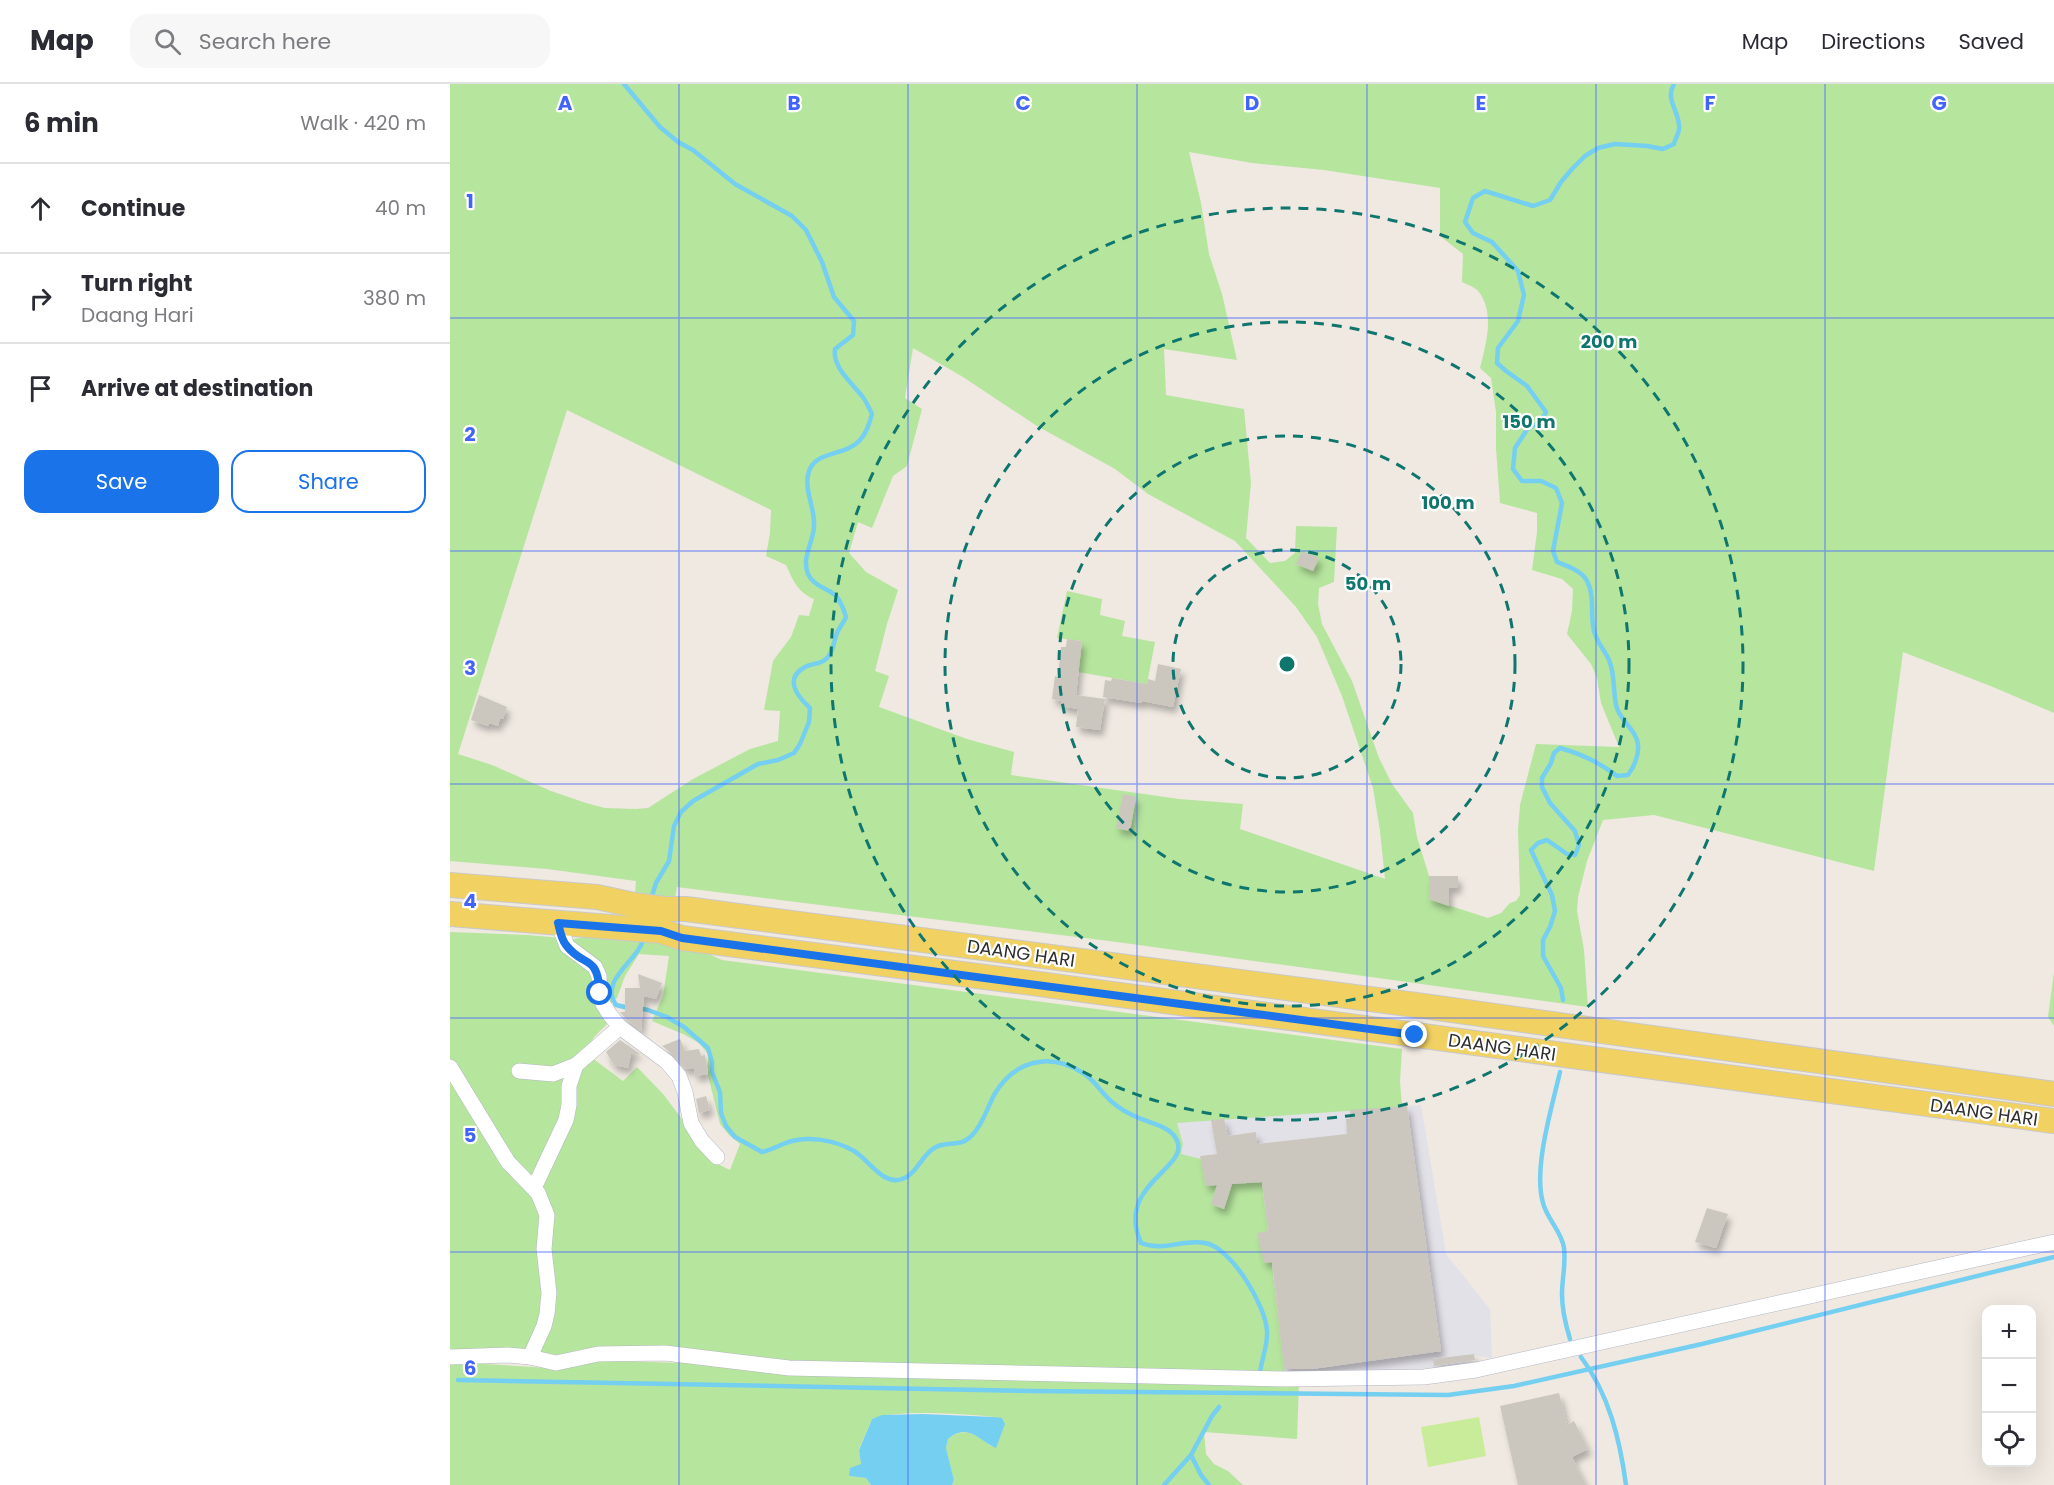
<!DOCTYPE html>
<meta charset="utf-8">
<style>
:root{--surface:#fff;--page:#f7f7f7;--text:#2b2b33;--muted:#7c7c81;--line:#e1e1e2;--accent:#1a73e8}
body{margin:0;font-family:Poppins,sans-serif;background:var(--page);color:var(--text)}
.controls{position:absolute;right:18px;bottom:18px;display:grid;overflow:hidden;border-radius:12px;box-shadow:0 6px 24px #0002}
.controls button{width:54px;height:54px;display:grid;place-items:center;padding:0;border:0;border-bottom:2px solid var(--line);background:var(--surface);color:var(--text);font:30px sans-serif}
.stop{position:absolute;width:18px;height:18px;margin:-14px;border:4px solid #1a73e8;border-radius:50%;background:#fff}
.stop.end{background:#1a73e8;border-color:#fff;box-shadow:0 2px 6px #0008}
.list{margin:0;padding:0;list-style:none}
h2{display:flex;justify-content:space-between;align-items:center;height:78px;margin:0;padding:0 24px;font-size:26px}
h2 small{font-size:20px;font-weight:400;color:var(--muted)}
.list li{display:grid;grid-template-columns:39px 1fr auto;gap:18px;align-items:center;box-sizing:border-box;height:90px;padding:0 24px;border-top:2px solid var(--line)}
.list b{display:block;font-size:22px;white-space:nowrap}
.list p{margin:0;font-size:20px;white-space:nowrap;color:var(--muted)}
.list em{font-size:20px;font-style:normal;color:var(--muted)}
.actions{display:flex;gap:12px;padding:18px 24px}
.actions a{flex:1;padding:14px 0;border:2px solid var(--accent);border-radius:18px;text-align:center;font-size:21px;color:var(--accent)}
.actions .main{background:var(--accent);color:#fff}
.icon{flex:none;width:33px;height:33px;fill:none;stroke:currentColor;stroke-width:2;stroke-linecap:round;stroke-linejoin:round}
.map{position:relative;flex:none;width:1604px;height:1401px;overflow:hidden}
header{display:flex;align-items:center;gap:36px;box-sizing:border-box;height:84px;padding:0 30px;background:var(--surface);border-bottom:2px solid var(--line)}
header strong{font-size:28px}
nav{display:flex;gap:33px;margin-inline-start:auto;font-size:21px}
.search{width:420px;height:54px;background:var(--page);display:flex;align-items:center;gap:15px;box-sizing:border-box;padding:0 21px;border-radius:18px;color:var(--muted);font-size:22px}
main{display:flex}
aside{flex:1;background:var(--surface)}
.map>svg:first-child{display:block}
</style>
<header>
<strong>Map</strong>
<div class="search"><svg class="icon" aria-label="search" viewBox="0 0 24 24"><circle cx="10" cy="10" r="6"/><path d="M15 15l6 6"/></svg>Search here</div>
<nav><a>Map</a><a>Directions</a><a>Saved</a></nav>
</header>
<main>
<aside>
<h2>6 min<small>Walk · 420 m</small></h2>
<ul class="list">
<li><svg class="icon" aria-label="ahead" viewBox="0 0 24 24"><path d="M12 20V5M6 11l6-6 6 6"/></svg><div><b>Continue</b></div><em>40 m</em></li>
<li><svg class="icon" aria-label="right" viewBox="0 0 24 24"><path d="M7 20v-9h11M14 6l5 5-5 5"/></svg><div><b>Turn right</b><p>Daang Hari</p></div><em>380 m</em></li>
<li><svg class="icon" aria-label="arrive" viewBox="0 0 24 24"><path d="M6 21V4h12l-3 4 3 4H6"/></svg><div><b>Arrive at destination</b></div></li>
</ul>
<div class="actions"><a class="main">Save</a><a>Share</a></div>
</aside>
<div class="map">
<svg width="1604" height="1401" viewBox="0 0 1604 1401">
<defs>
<filter id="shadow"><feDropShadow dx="3.5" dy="6" stdDeviation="3" flood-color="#0004"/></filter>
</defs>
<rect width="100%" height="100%" fill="#efe9e1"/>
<path fill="#e3e1e8" d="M971 1021 996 1170 1040 1225 1042 1274 1018 1270 1019 1281 989 1286 835 1290 756 1102 731 1070 727 1038Z"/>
<g fill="#b6e59e" fill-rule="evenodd">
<path d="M0 0H1604V629L1543 603 1453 568 1424 787 1204 731 1153 736 1137 777 1128 813 1127 827 1134 866 1138 923 667 858 227 803 225 815 185 810 186 797 97 785 0 777ZM739 68 802 79 874 86 990 104V152L1013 170 1012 198C1018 201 1025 203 1029 208 1045 230 1036 260 1030 284L1041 294 1046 328V364L1050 419 1087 429V448L1082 486 1112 495 1123 505 1122 527 1117 550 1141 580 1147 594 1151 619 1169 663 1086 660 1070 721 1068 746 1070 811 1066 817 1060 819 1051 829 1038 834 979 815V792L967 753 963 729 942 700 929 674 902 597 872 540 868 520 869 504 884 498 887 443 846 442 845 469 835 477 820 479 796 454 801 399 794 325 716 311 714 265 787 276 772 210 759 170 751 119ZM463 264 513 293 587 342 665 385 698 410 785 457 846 523 867 553 892 612 923 704 930 747 935 795 790 745 793 720 729 715 561 691 564 668 517 655 429 623 439 592 425 587 437 540 448 506 416 488 399 469 408 438 422 444 443 392 457 382 472 325 455 314ZM117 326 321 426 320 449 316 472 336 481C343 496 347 508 364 515L359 532 349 531 341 553 323 577 314 626 330 627 328 657 300 665 243 695 198 724 186 725 155 724 136 719 101 707 42 681 8 670Z"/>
<path d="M617 507 652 515 650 531 675 537 672 552 705 558 697 600 628 588 632 557 607 554Z"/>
<path d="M0 848 78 851 123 855 161 849 231 858 272 876 952 965 950 997 952 1023 727 1039 733 1060 731 1070 751 1075 756 1101 812 1098 835 1290 365 1280 151 1263 131 1266 115 1271 0 1266ZM189 870 219 872 213 912 202 937 233 950 249 959 258 970V991L270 1040 279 1051 290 1060 280 1086 264 1078 214 1011 187 983 173 997 134 968 145 952 157 940 150 926 167 914 175 892Z"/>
<path d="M1604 888V942L1598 933Z"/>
<path d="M139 1276 849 1299 847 1355 754 1348 756 1370 764 1380 778 1387 793 1401H502L504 1396 496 1364 498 1355C515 1341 526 1351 541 1362L544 1333C514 1330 447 1325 422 1335L409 1365 411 1380 399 1392 416 1394 421 1401H0V1278L101 1284Z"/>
</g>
<path fill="#c9ec9a" d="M1029 1333 1036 1372 978 1383 971 1343Z"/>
<path fill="#75cff0" d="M473 1330 544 1333 552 1334 555 1340 546 1364C528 1356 518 1338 498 1355L496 1364 504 1396 502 1401H421L416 1394 399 1392 400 1384 411 1380 409 1366 422 1335 432 1331Z"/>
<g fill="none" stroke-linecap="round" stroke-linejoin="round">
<g stroke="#75cff0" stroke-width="4.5">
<path d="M174 0 210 43 228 58 243 66 285 100 342 132 356 146 372 178 384 213 404 237 403 251 385 265C382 283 402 299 412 312 416 317 419 324 422 330 419 340 416 351 408 358 394 372 366 367 359 387 353 404 365 424 364 441 364 458 351 473 358 490 363 502 378 504 386 512 391 518 394 526 396 533 394 538 389 544 387 549 383 558 384 568 376 575 369 581 362 579 355 583 333 595 348 613 360 624L359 638 350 660 344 669 328 676 308 680 243 717 231 728 224 742 219 777 206 799 201 815"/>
<path d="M1113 916 1111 904 1093 872V856L1100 843 1105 827 1102 811 1081 766 1088 759 1097 756 1117 770 1125 771 1129 761 1125 747 1100 719 1092 703V694L1101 679 1104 669 1110 664C1132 670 1149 678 1167 692L1178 691C1184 683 1189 671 1188 661 1187 646 1168 635 1166 621 1163 606 1165 590 1159 576 1154 565 1147 559 1144 547 1140 531 1145 511 1137 497 1132 487 1117 482 1107 478L1103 467 1112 419 1106 404 1091 397H1072L1063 385 1065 364 1078 344 1090 339 1096 328 1077 302 1056 287 1047 279 1048 264 1068 237 1074 211 1068 187 1042 158 1023 149 1015 138 1023 114 1035 107 1083 122 1100 116 1111 98 1122 85 1135 72 1148 64 1165 60 1197 62 1213 65 1224 60C1225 55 1229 49 1229 45 1231 29 1214 16 1224 0"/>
<path d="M179 924 166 921C151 900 178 882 188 866 191 862 193 857 195 853"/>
<path d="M188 924 198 926 217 933 234 943 258 964 262 978V988L270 1008 271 1029 276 1042 285 1053 312 1068C320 1066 326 1063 333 1060 355 1051 383 1055 404 1067 418 1075 433 1102 452 1095 466 1091 472 1071 484 1064 495 1057 509 1063 519 1054 531 1044 537 1025 544 1011 564 977 599 967 633 989 645 996 651 1009 662 1018 670 1025 679 1030 689 1034 700 1039 718 1042 725 1053 746 1084 664 1097 691 1159 714 1168 732 1155 755 1159 781 1163 816 1222 817 1247 818 1261 812 1274 810 1288"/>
<path d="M1110 988C1102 1023 1083 1084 1093 1119 1097 1135 1112 1148 1114 1164 1116 1180 1112 1195 1112 1210 1112 1225 1116 1242 1120 1255"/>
<path d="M1131 1273C1159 1310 1170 1356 1176 1401"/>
<path d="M8 1296 581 1307 998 1311 1064 1302 1252 1260 1604 1173"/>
<path d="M741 1371 751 1391 759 1401"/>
<path d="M714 1401 741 1371 762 1332 769 1323"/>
</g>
</g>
<g fill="#cbc7bf" filter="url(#shadow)">
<path d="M852 467 869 474 863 487 846 480Z"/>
<path d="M617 555 632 557 626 611 655 615 650 646 626 643 628 625 611 622 612 617 602 615 605 592 608 593 611 563H616Z"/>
<path d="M708 580 731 585 723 623 692 617 691 619 653 613 655 596 661 597 662 594 697 600 698 595 705 597Z"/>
<path d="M29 611 57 623 53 635 50 634 48 642 39 639 38 642 21 636Z"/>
<path d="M673 710 686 713 680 747 666 744Z"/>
<path d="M979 792H1008V804H999V822L979 815Z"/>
<path d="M188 890 212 899 206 915 194 912 191 947 177 936 170 928H175V904H190Z"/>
<path d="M230 955 235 967 249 965 251 972 255 971 258 990 245 992 244 984 235 985 224 971 212 962Z"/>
<path d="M170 956 190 970H181L178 984 164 981 156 968Z"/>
<path d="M256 1012 260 1026 249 1029 246 1015Z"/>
<path d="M957 1022 991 1267 862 1285H834L822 1178 814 1179 807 1149 818 1147 812 1098 782 1100 774 1125 761 1120 767 1101 756 1102 750 1072 767 1070 761 1036 774 1035 778 1052 806 1048 807 1060 897 1050 896 1035H900V1026Z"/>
<path d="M1257 1124 1278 1130 1266 1164 1245 1158Z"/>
<path d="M1024 1270 1025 1276 984 1282 983 1275Z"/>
<path d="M1109 1309 1117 1341 1124 1337 1138 1365 1122 1373 1136 1401H1068L1050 1322Z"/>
</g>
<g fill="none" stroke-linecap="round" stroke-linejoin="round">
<defs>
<g id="minor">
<path d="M108 839 117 862 145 883 149 892 150 909 153 920 160 931 170 943 217 978 229 992 235 1008 241 1039 252 1057 267 1073"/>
<path d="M0 983 58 1078 88 1109 97 1131 94 1165 99 1209 97 1230 94 1242 80 1273"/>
<path d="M69 987 103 990 126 981"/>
<path d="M84 1104 116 1036 119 1021V1002L126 981 170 943"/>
<path d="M0 1273 58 1271 80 1273 106 1279 148 1270 215 1269 339 1284 836 1295 974 1293 1026 1286 1604 1158"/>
</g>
<g id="primary">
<path d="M0 801 147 813 184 821 214 825H236L966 921 1604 1010"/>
<path d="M0 830 211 847 232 854 566 897 1604 1037"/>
</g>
</defs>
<use href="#minor" stroke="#b4b7c1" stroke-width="16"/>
<use href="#primary" stroke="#c9c9c9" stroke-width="26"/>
<use href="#minor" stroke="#fff" stroke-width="15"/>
<use href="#primary" stroke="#f2d163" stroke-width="24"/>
</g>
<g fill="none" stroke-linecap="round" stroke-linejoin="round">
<path stroke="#1a73e8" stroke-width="8" d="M150 909C147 868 134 885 116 861 111 855 110 846 108 839L211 847 232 854 965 951"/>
</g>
<path fill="none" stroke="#4264fb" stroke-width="1.5" stroke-opacity="0.55" d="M229 0V1401M458 0V1401M687 0V1401M917 0V1401M1146 0V1401M1375 0V1401M0 234H1604M0 467H1604M0 700H1604M0 934H1604M0 1168H1604"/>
<g fill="none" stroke="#0f766e" stroke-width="3" stroke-dasharray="10 8">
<circle cx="837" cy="580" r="114"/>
<circle cx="837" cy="580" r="228"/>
<circle cx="837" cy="580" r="342"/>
<circle cx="837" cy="580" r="456"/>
</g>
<g text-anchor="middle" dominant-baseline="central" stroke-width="4.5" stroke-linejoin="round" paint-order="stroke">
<g font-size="18" fill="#2e2e2e" stroke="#fff">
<text transform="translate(571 869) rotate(8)">DAANG HARI</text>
<text transform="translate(1052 963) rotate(8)">DAANG HARI</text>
<text transform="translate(1534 1028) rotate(8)">DAANG HARI</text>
</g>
</g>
<g font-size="20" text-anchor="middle" font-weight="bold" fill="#4264fb" stroke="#fff" stroke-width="4.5" stroke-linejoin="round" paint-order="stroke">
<text x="115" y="26">A</text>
<text x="344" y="26">B</text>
<text x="573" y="26">C</text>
<text x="802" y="26">D</text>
<text x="1031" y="26">E</text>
<text x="1260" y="26">F</text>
<text x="1489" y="26">G</text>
<text x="20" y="124">1</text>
<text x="20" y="357">2</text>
<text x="20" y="591">3</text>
<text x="20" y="824">4</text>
<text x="20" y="1058">5</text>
<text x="20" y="1291">6</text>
</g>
<circle cx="837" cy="580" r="9" fill="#0f766e" stroke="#fff" stroke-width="3"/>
<g font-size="18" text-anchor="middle" font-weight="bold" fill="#0f766e" stroke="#fff" stroke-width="4.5" stroke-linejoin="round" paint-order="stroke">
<text x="1159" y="264">200 m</text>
<text x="1079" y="344">150 m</text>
<text x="998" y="425">100 m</text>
<text x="918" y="506">50 m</text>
</g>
</svg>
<div class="controls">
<button>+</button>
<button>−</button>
<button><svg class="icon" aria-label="locate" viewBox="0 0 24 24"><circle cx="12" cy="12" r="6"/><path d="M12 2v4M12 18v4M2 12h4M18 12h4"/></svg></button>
</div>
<div class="stop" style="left:150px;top:909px"></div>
<div class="stop end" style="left:965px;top:951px"></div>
</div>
</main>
